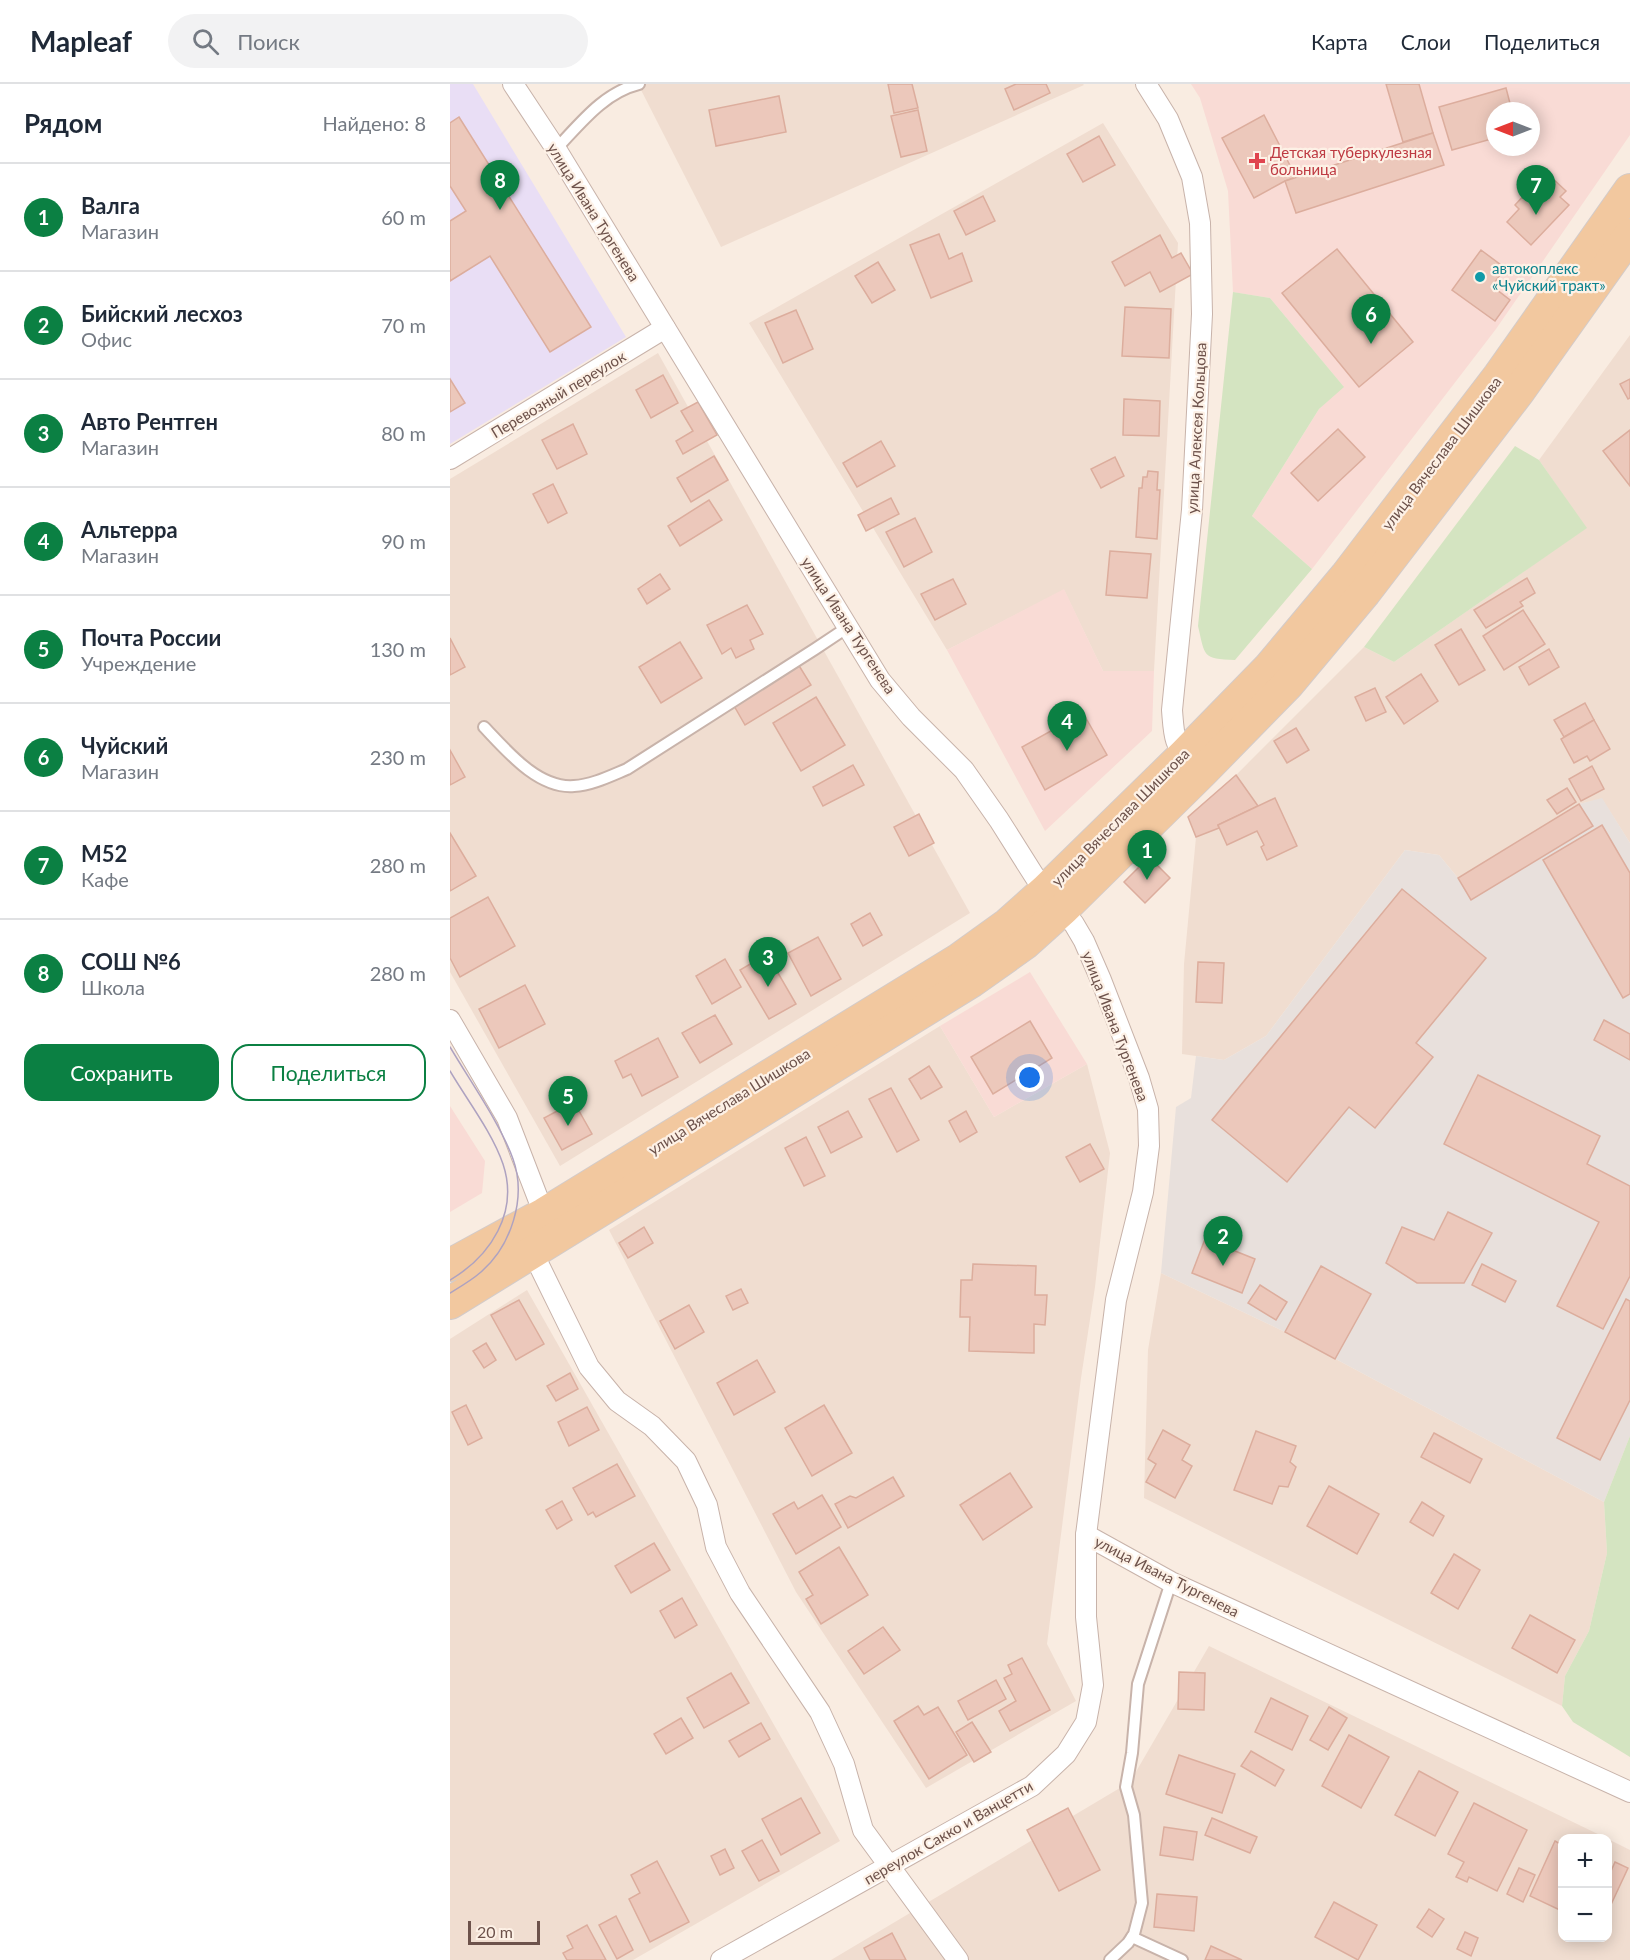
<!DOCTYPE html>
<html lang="ru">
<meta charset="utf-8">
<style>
:root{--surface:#fff;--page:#f2f2f3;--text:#1f2937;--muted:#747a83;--line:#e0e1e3;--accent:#0b8043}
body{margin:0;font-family:Lato,sans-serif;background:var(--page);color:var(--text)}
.controls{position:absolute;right:18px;bottom:18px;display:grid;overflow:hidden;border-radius:12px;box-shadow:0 3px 15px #0003}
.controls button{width:54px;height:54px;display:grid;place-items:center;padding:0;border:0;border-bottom:2px solid var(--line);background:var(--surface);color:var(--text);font:30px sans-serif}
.compass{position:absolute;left:1036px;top:18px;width:54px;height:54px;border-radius:50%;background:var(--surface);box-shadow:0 3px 15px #0003;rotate:270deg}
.scale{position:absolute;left:18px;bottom:15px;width:72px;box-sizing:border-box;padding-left:6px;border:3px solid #6d524b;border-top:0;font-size:16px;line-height:21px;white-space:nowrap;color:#6d524b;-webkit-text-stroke:4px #fdf1e6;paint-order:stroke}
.you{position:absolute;left:580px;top:994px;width:21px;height:21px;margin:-15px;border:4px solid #fff;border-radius:50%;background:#1a73e8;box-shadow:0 0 0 9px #1a73e833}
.badge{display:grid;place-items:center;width:39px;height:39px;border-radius:50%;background:var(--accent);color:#fff;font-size:20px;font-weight:700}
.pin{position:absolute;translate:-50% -50px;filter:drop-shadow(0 2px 3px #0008)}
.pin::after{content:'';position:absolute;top:32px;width:21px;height:18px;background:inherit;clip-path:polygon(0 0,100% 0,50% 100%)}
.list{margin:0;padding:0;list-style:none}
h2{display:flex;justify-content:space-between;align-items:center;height:78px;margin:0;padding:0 24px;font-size:26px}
h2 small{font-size:20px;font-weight:400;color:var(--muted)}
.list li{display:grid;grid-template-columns:39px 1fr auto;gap:18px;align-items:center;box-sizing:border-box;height:108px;padding:0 24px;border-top:2px solid var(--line)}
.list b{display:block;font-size:22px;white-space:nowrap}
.list p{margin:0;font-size:20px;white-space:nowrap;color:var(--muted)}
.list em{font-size:20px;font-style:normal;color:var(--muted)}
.actions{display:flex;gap:12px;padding:18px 24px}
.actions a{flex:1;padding:14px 0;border:2px solid var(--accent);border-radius:18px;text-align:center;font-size:21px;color:var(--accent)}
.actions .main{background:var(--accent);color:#fff}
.icon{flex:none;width:33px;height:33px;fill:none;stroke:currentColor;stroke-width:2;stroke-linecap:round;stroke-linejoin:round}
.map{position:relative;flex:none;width:1180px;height:1876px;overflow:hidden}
header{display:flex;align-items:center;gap:36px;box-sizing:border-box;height:84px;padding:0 30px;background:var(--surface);border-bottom:2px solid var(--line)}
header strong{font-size:28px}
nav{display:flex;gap:33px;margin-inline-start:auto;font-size:21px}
.search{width:420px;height:54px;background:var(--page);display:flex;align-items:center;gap:15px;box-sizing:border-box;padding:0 21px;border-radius:33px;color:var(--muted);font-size:22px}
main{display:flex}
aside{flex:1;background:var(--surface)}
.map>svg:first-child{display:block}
</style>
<header>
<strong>Mapleaf</strong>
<div class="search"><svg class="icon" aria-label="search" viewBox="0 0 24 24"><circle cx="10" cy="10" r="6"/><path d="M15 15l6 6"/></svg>Поиск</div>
<nav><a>Карта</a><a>Слои</a><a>Поделиться</a></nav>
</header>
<main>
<aside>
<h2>Рядом<small>Найдено: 8</small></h2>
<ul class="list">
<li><span class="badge">1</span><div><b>Валга</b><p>Магазин</p></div><em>60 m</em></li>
<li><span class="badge">2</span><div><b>Бийский лесхоз</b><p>Офис</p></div><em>70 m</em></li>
<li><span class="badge">3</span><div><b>Авто Рентген</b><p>Магазин</p></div><em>80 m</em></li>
<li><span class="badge">4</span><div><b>Альтерра</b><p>Магазин</p></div><em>90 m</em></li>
<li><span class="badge">5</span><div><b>Почта России</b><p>Учреждение</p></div><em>130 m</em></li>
<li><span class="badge">6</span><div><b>Чуйский</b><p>Магазин</p></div><em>230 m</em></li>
<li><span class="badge">7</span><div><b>М52</b><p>Кафе</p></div><em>280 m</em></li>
<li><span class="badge">8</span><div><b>СОШ №6</b><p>Школа</p></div><em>280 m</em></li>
</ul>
<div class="actions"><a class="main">Сохранить</a><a>Поделиться</a></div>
</aside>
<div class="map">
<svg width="1180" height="1876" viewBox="0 0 1180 1876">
<rect width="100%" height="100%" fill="#f9ece1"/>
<g fill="#f0ddd0">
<path d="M188 0H633L634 1 271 163Z"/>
<path d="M653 39 728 159 704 587H653L614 506 497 566 299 239Z"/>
<path d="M1180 251V759L1152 715 1129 720 1008 794 989 771 955 766 816 952 774 976 732 970 734 880 746 753 738 733 786 691 914 563 944 578 1136 444 1089 376Z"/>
<path d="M208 269 520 829 110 1082 0 888V395Z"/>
<path d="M490 942 544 1033 637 980 660 1069 645 1203 631 1294 597 1560 626 1617 476 1704 346 1508 159 1146Z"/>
<path d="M711 1189 835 1248 1154 1418 1157 1469 1139 1547 1115 1592 1112 1622 694 1414 698 1266Z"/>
<path d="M77 1206 390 1757 183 1876H0V1255Z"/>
<path d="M759 1562 1156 1754H1112V1854H1158V1755L1180 1766V1876H381L680 1698Z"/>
</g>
<g fill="#f9dbd5" fill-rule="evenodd">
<path d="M741 0H1180V51L1046 245 862 485 802 432 869 325 893 302 820 214 783 208 778 107 750 14ZM1045 27H1081V63H1045Z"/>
<path d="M614 505 653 587H704L702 647 595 747 497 566Z"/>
<path d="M580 888 637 980 544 1033 490 942Z"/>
<path d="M0 1022 35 1077 32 1109 0 1128Z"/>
</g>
<path fill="#e8e0dc" d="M1152 714 1180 759V1352L1154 1418 835 1248 711 1189 726 1023 741 1014 746 972 774 976 816 952 955 766 989 771 1008 794 1129 720Z"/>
<path fill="#e9def5" d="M0 0H23L176 253 0 360Z"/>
<g fill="#d4e4c1">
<path d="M783 208 820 214 894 303 869 325 802 432 862 485 785 576C752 575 755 572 748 542Z"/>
<path d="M1065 362 1089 376 1137 444 944 578 914 563Z"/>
<path d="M1180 1352V1673L1123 1638 1112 1622 1115 1592 1139 1547 1157 1469 1154 1418Z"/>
</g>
<g fill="#ecc8bb" stroke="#dcad9d" stroke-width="1.5">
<path d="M438 0H462L468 24 444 29Z"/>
<path d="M566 0H596L600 9 564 26 555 5Z"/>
<path d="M936 0H969L983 49 953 58Z"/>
<path d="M1056 4 1062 27H1045V54L1002 66 989 23Z"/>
<path d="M329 12 336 48 266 62 259 26Z"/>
<path d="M468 26 477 67 451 73 441 32Z"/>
<path d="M814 31 846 93 835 97 804 114 772 54Z"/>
<path d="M9 33 141 243 100 268 40 172 0 197V137L16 127 0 102V39Z"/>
<path d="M983 49 994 81 846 129 835 97Z"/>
<path d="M649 52 665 81 633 98 617 70Z"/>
<path d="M1100 92 1116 107 1110 113 1119 121 1081 161 1057 138 1069 125 1065 121 1078 107 1082 111Z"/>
<path d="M533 112 545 137 516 151 504 127Z"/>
<path d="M489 150 499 175 512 169 522 197 481 214 460 161Z"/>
<path d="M710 151 722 174 731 169 743 190 710 208 700 188 675 202 662 178Z"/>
<path d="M887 165 963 258 909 303 832 209Z"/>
<path d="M1031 166 1055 184 1042 202 1060 216 1045 237 1002 206Z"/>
<path d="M428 178 445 206 422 219 405 192Z"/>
<path d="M675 223 721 225 719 274 672 272Z"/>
<path d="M346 226 363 265 333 279 315 239Z"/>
<path d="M213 291 228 319 201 334 186 306Z"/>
<path d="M0 295 15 319 0 328Z"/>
<path d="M1180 295V314L1178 315 1170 300Z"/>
<path d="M674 315 710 317 709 352 673 351Z"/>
<path d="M248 318 267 351 233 370 226 357 243 347 231 327Z"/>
<path d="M123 340 137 370 107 385 92 356Z"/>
<path d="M888 345 915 373 868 417 841 389Z"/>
<path d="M1180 346V402L1153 367Z"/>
<path d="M431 357 445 382 407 403 393 379Z"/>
<path d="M264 372 278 396 241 418 227 394Z"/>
<path d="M665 373 674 392 651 404 641 385Z"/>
<path d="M698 387 708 388 707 406H710L707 455 686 453 689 404H692L693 393H697Z"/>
<path d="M103 400 117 429 98 439 83 410Z"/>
<path d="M441 414 449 430 416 447 408 431Z"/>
<path d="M259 416 272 436 230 462 218 442Z"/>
<path d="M465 434 482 468 454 483 436 448Z"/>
<path d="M660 467 701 470 697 514 656 511Z"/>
<path d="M210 490 220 505 197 520 188 505Z"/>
<path d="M1077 494 1085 509 1070 518 1073 522 1036 544 1024 526Z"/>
<path d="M503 495 516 520 485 536 471 510Z"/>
<path d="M297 521 313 550 300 556 304 565 286 574 281 564 272 570 257 541Z"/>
<path d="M1073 526 1095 560 1054 586 1033 552Z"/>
<path d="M1011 545 1035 586 1009 601 985 561Z"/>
<path d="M0 554 15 583 0 591Z"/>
<path d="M230 558 252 594 211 619 189 583Z"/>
<path d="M1099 565 1109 583 1079 601 1069 583Z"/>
<path d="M348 580 361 601 295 641 283 620Z"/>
<path d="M971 590 988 617 954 640 936 613Z"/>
<path d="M925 604 936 628 916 637 905 613Z"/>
<path d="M366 613 395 661 351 687 323 639Z"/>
<path d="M1135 619 1144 636 1114 653 1104 636Z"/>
<path d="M633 629 657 671 595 706 572 663Z"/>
<path d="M1144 636 1160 665 1140 677 1137 672 1124 679 1111 655Z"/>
<path d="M846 644 859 666 837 679 824 657Z"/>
<path d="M0 666 15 693 0 701Z"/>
<path d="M403 681 414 701 373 722 363 703Z"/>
<path d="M1142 682 1154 705 1131 717 1119 695Z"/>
<path d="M786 691 808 722 768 741 769 744 746 753 738 733Z"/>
<path d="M1117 704 1126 718 1107 730 1097 716Z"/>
<path d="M825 714 847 762 817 776 811 763 814 761 807 747 777 761 768 741Z"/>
<path d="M1129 720 1143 742 1021 816 1008 794Z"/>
<path d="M469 730 484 759 459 772 444 743Z"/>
<path d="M1152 741 1180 789V910L1173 914 1093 776Z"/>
<path d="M0 749 26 792 0 807Z"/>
<path d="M699 773 720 794 695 819 674 798Z"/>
<path d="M952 805 1036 874 966 959 983 973 925 1044 899 1023 837 1098 762 1036Z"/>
<path d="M38 813 65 862 10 893 0 874V834Z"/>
<path d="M420 829 432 851 413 862 401 840Z"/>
<path d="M368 853 391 895 361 912 338 869Z"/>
<path d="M317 870 346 920 319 935 290 886Z"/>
<path d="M275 875 291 903 262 920 246 892Z"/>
<path d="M748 878 774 879 772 919 746 918Z"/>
<path d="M75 901 95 940 49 964 29 925Z"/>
<path d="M265 931 282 960 250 979 232 949Z"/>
<path d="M1154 936 1180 950V976L1144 956Z"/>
<path d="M580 937 602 974 543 1010 521 973Z"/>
<path d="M208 954 228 993 192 1012 181 990 173 994 165 977Z"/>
<path d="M479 982 492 1003 471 1015 459 995Z"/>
<path d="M1028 991 1150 1052 1137 1080 1180 1102V1192L1153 1245 1107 1222 1149 1138 994 1060Z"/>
<path d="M441 1004 469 1056 447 1068 419 1015Z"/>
<path d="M124 1018 142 1050 112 1066 94 1034Z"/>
<path d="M398 1027 412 1053 381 1069 368 1043Z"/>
<path d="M516 1027 527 1048 510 1058 499 1037Z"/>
<path d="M356 1053 375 1092 354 1102 335 1064Z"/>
<path d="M640 1060 654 1085 630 1098 616 1073Z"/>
<path d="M998 1128 1042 1149 1014 1199H967L936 1179 952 1143 984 1156Z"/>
<path d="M194 1143 203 1159 178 1174 169 1159Z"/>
<path d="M755 1155 805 1175 792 1209 742 1189Z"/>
<path d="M523 1180 586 1182 585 1211H597L595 1241 584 1240V1269L519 1267 520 1233H510L511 1196H522Z"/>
<path d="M1032 1180 1066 1197 1055 1218 1022 1201Z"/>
<path d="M871 1182 921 1210 885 1275 835 1248Z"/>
<path d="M810 1201 837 1218 826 1236 798 1219Z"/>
<path d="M291 1205 298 1219 283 1226 276 1212Z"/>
<path d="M1176 1215 1180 1217V1316L1150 1376 1107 1354Z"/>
<path d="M69 1216 94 1260 66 1276 41 1231Z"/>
<path d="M239 1221 254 1248 225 1265 210 1237Z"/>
<path d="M36 1259 46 1276 34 1284 23 1267Z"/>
<path d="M307 1276 325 1308 284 1331 267 1299Z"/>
<path d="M120 1289 128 1305 106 1317 97 1302Z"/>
<path d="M16 1321 32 1354 18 1361 2 1328Z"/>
<path d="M374 1321 402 1369 362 1392 335 1344Z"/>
<path d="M137 1323 149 1346 119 1362 108 1338Z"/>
<path d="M713 1346 740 1361 732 1376 742 1382 725 1414 696 1398 706 1380 698 1375Z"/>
<path d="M806 1347 846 1362 840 1378 846 1383 838 1403 829 1402 822 1420 784 1406Z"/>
<path d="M984 1349 1032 1375 1020 1399 971 1373Z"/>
<path d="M167 1380 185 1412 146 1433 143 1428 138 1431 123 1404Z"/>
<path d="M560 1389 582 1423 533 1456 510 1421Z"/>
<path d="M443 1393 454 1412 398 1444 385 1420 400 1412 406 1414Z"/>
<path d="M879 1402 929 1430 907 1470 857 1442Z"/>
<path d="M372 1411 391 1443 346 1470 323 1430 344 1418 348 1425Z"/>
<path d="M112 1417 122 1436 107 1445 96 1426Z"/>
<path d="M972 1418 994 1432 983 1452 960 1438Z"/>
<path d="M204 1459 220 1486 181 1509 165 1482Z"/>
<path d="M389 1463 418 1511 371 1540 356 1515 363 1511 349 1488Z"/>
<path d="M1004 1470 1030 1486 1008 1525 981 1509Z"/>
<path d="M232 1514 247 1541 225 1554 210 1527Z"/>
<path d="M1080 1531 1125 1556 1107 1589 1062 1564Z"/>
<path d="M433 1543 450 1566 414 1590 398 1567Z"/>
<path d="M572 1574 600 1626 560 1647 549 1627 566 1617 554 1594 562 1590 558 1581Z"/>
<path d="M729 1588 755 1589 754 1626 728 1625Z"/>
<path d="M281 1589 299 1619 254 1644 237 1614Z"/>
<path d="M546 1596 556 1615 518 1636 508 1617Z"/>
<path d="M821 1614 858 1632 842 1666 805 1648Z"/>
<path d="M468 1622 474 1631 488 1623 517 1671 479 1695 444 1637Z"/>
<path d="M879 1623 897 1634 878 1666 860 1656Z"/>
<path d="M231 1634 243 1654 216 1670 204 1650Z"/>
<path d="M522 1638 541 1668 524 1678 506 1648Z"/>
<path d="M311 1639 320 1655 289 1673 279 1657Z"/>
<path d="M899 1651 939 1673 911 1724 872 1702Z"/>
<path d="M801 1667 834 1686 825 1702 791 1682Z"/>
<path d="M729 1671 785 1690 772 1729 716 1710Z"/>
<path d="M969 1687 1008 1708 985 1752 945 1731Z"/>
<path d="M351 1714 370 1749 331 1771 312 1735Z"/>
<path d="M1024 1719 1077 1746 1047 1807 1019 1793 1017 1798 1006 1793 1014 1778 998 1770Z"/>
<path d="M618 1724 650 1786 609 1807 577 1746Z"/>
<path d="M762 1734 807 1753 800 1769 755 1751Z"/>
<path d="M714 1743 747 1748 743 1776 710 1771Z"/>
<path d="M312 1756 329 1787 309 1797 292 1767Z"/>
<path d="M1105 1757 1112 1761V1827L1080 1812Z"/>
<path d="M275 1765 284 1784 270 1791 261 1772Z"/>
<path d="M207 1777 239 1838 200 1858 179 1815 190 1809 181 1791Z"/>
<path d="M1165 1778 1178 1784 1158 1827V1794Z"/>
<path d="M1069 1784 1085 1791 1073 1818 1057 1810Z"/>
<path d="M707 1810 747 1813 744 1847 704 1843Z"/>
<path d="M884 1818 927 1841 908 1876 865 1853Z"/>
<path d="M979 1825 994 1835 982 1853 967 1843Z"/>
<path d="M166 1832 183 1866 167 1875 149 1841Z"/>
<path d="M137 1841 156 1876H117L113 1869 123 1864 117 1852Z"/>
<path d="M1015 1848 1028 1854 1021 1872 1007 1865Z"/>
<path d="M442 1849 456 1876H420L414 1864Z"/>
<path d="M761 1862 792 1876H755Z"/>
</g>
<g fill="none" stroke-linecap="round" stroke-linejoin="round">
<defs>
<g id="service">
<path d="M106 65C130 40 153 9 189 0"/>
<path d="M34 643C56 666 88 705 124 702 142 701 160 692 177 685L365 565 398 543"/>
<path d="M682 1853 732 1876"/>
<path d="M660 1876 678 1859 684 1850 692 1819 684 1731 676 1703 682 1669 688 1600 721 1498"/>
</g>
<g id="minor">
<path d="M63 0 106 65 430 596 461 633 514 686 549 736 585 793 624 840 634 857 651 896 689 994 698 1025 699 1062 693 1108 666 1216 636 1451V1533L643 1601 636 1638 616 1670 582 1702 271 1876"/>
<path d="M696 0 718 35 742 93 750 139 752 230 742 426 722 626C724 650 723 661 741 678"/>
<path d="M0 375 215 244"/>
<path d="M0 936 57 1034 94 1130"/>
<path d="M82 1167 139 1283 167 1317 202 1342 236 1377 257 1421 266 1463 290 1509 370 1628 394 1680 413 1746 508 1876"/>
<path d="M636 1451 721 1498 1180 1708"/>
</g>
<g id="primary">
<path d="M0 1181 94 1130 508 876 558 840 596 806 734 671 819 584 896 492 1049 292 1180 106"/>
<path d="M0 1219 522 897 574 860 613 825 752 688 838 600 915 508 1069 307 1180 151"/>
</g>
</defs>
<use href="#service" stroke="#c8b3aa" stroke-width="14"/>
<use href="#minor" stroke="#c8b3aa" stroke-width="22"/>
<use href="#primary" stroke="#d3cbc9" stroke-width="34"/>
<use href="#service" stroke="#fff" stroke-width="10"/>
<use href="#minor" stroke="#fff" stroke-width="20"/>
<use href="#primary" stroke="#f2c89f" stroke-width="32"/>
<g stroke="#aea2c0" stroke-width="1.5">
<path d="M0 963C20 997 50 1039 63 1075 77 1114 61 1162 31 1188 22 1196 10 1203 0 1209"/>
<path d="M0 987C17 1016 42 1048 53 1080 69 1128 41 1172 0 1196"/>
</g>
</g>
<path fill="#e0444e" stroke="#fdf1e6" stroke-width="2" d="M804 68h6v6h6v6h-6v6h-6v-6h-6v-6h6z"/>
<circle fill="#0f9aa8" stroke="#fdf1e6" stroke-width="2" cx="1030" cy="193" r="6"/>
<g text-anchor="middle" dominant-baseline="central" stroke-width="4.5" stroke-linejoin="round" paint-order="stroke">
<g font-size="15" fill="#be3a42" stroke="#fdf1e6" text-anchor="start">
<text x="820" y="68">Детская туберкулезная<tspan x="820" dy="17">больница</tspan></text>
</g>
<g font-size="15" fill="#6d524b" stroke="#fdf1e6">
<text transform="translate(144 128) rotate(58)">улица Ивана Тургенева</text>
<text transform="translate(108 310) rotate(-31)">Перевозный переулок</text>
<text transform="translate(746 344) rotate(-87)">улица Алексея Кольцова</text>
<text transform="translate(991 369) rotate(-53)">улица Вячеслава Шишкова</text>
<text transform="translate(399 541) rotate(57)">улица Ивана Тургенева</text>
<text transform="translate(670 733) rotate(-45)">улица Вячеслава Шишкова</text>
<text transform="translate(666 942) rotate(69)">улица Ивана Тургенева</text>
<text transform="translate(279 1017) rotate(-32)">улица Вячеслава Шишкова</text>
<text transform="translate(717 1492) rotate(27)">улица Ивана Тургенева</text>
<text transform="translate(498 1748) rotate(-30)">переулок Сакко и Ванцетти</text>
</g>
<g font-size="15" fill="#0d838f" stroke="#fdf1e6" text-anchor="start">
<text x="1042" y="184">автокоплекс<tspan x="1042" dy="17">«Чуйский тракт»</tspan></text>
</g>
</g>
</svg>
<div class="controls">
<button>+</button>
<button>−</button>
</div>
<svg class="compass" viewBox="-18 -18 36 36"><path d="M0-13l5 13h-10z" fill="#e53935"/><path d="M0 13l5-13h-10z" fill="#747a83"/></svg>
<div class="scale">20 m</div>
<div class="you"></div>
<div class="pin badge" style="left:697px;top:796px">1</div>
<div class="pin badge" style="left:773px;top:1182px">2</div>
<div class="pin badge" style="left:318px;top:903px">3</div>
<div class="pin badge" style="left:617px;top:667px">4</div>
<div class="pin badge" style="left:118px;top:1042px">5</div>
<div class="pin badge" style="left:921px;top:260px">6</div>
<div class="pin badge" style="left:1086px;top:131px">7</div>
<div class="pin badge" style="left:50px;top:126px">8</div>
</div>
</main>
